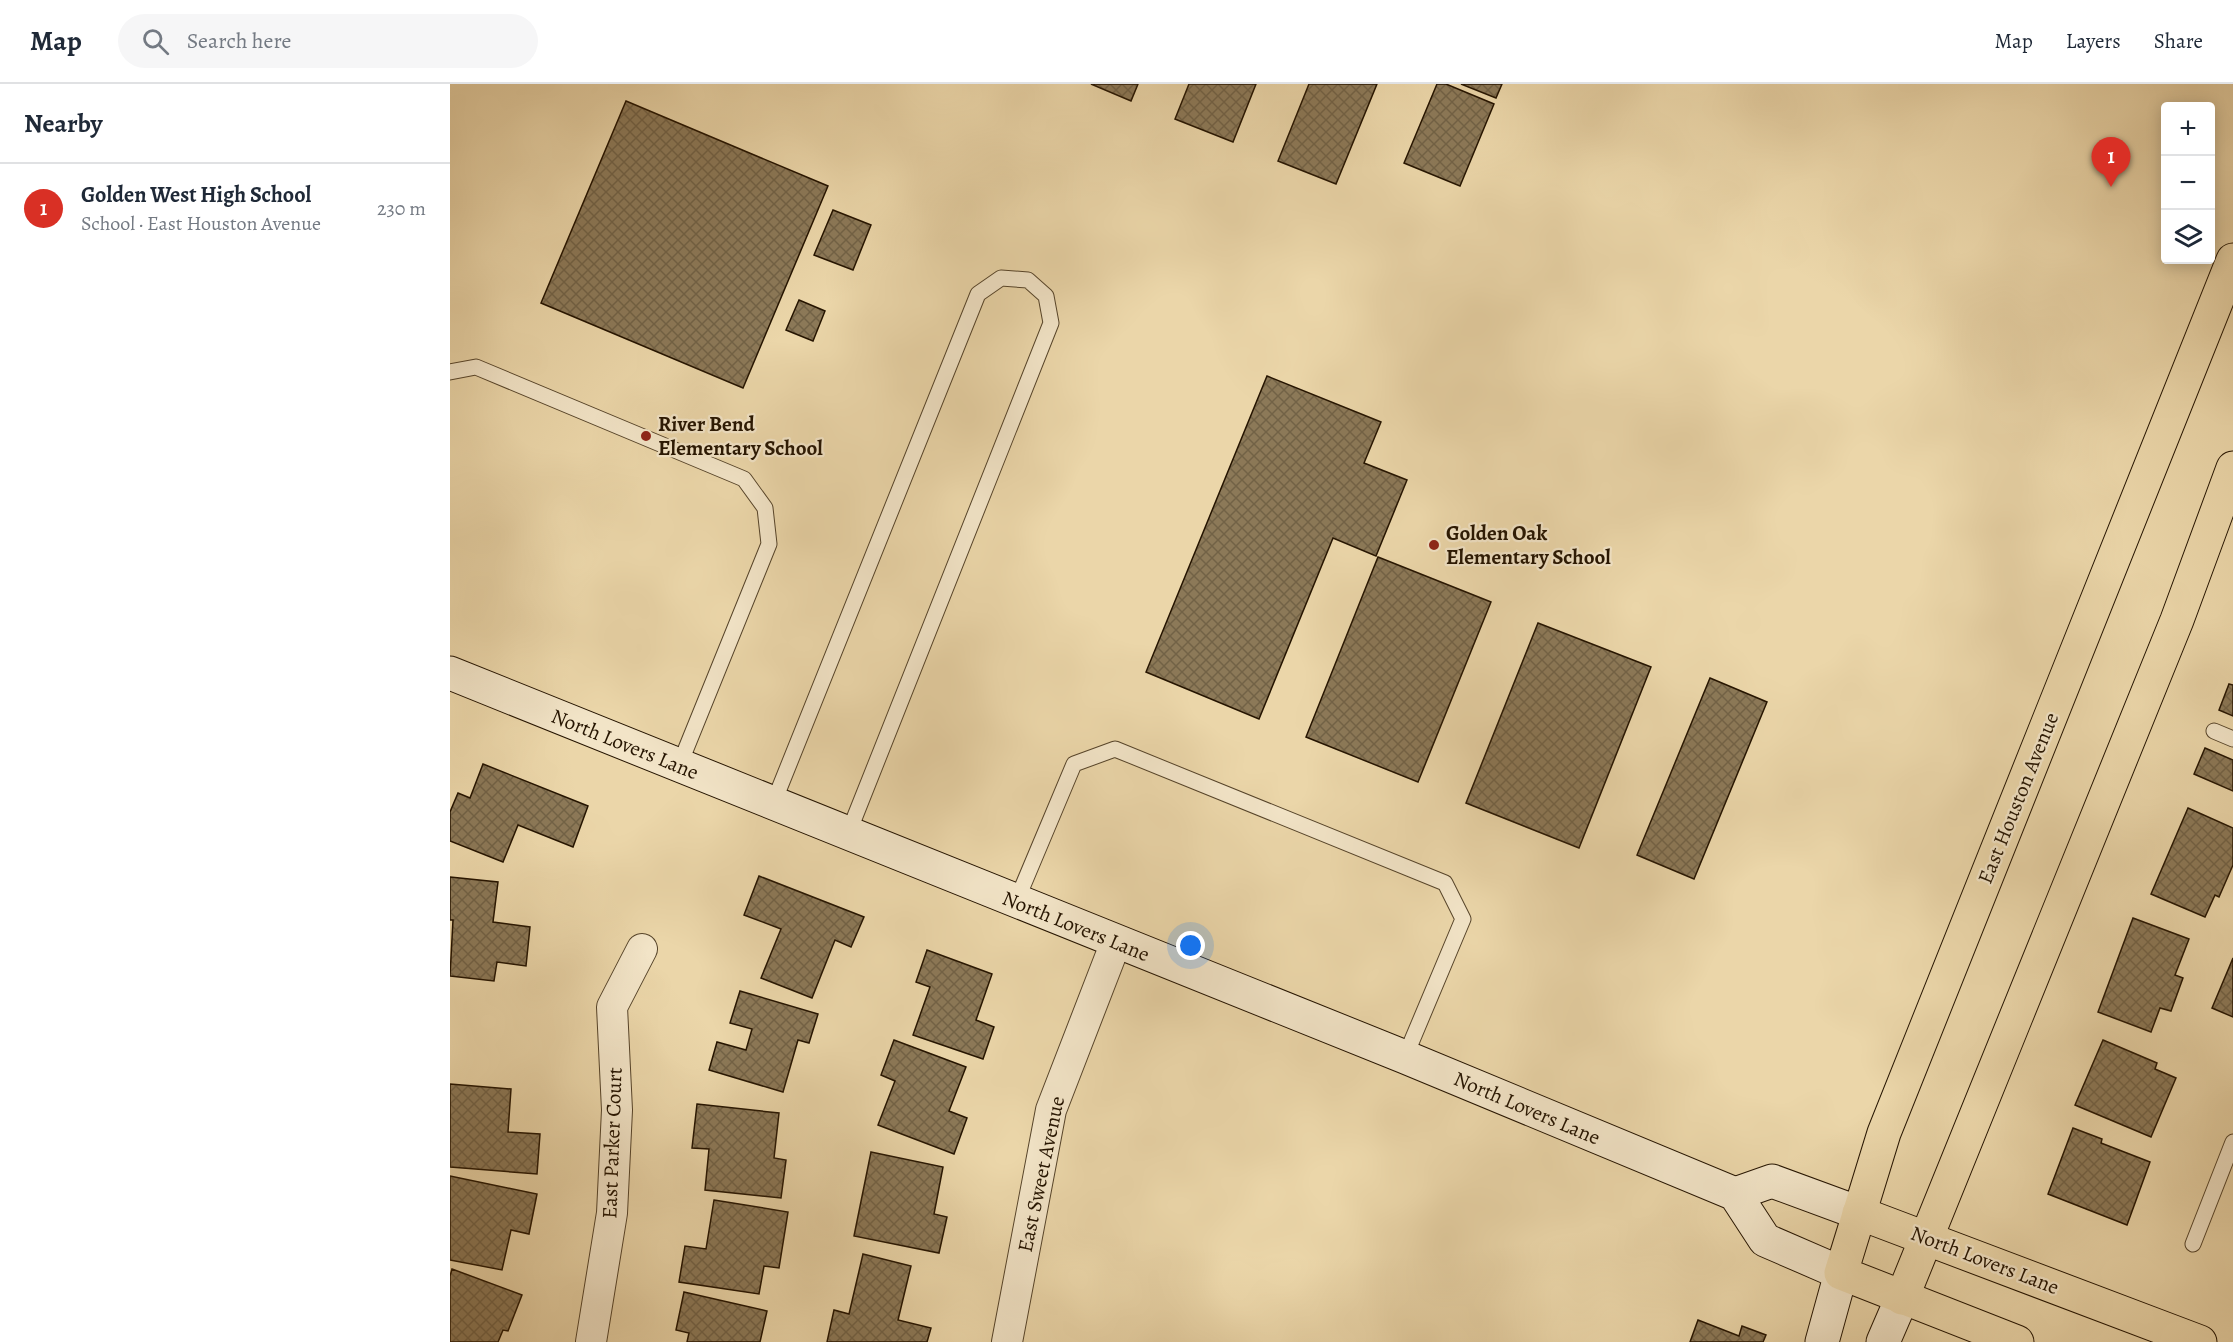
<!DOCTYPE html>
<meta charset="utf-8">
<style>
:root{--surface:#fff;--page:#f6f6f7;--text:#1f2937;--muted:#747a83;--line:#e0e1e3;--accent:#d93025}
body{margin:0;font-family:Alegreya,serif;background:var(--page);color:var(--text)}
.controls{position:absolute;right:18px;top:18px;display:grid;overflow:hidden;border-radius:6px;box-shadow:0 3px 15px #0003}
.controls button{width:54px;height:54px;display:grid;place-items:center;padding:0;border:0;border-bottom:2px solid var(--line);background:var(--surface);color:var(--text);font:30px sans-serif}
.you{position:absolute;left:741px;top:862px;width:21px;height:21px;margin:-15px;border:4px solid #fff;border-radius:50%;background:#1a73e8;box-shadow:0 0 0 9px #1a73e833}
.badge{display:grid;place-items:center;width:39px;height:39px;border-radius:50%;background:var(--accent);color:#fff;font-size:20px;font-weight:700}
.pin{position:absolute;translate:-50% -50px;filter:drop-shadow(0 2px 3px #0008)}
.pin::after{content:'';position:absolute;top:32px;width:21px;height:18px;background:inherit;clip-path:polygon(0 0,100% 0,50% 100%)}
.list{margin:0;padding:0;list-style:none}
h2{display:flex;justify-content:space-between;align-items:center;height:78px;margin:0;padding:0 24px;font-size:26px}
h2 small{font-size:20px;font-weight:400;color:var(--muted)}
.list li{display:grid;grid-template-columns:39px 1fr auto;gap:18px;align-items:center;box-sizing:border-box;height:90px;padding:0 24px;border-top:2px solid var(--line)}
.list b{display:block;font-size:22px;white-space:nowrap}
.list p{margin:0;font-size:20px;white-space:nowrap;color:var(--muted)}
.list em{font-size:20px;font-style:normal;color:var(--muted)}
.icon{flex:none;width:33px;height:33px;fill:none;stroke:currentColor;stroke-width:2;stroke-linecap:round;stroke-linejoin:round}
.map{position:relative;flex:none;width:1783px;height:1258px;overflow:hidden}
header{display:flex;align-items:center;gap:36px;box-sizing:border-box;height:84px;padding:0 30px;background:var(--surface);border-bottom:2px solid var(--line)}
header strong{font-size:28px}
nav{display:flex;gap:33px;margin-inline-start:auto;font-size:21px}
.search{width:420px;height:54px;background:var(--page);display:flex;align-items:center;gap:15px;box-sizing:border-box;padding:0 21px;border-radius:33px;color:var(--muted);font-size:22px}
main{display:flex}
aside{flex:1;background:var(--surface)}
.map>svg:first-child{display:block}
</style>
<header>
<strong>Map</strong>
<div class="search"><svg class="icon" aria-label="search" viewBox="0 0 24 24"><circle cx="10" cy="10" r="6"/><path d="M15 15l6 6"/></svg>Search here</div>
<nav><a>Map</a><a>Layers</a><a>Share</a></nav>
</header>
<main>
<aside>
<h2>Nearby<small></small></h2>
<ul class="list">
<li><span class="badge">1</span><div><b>Golden West High School</b><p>School · East Houston Avenue</p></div><em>230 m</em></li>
</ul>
</aside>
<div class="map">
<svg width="1783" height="1258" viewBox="0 0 1783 1258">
<defs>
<pattern id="building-cross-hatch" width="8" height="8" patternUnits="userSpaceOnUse" patternTransform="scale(1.5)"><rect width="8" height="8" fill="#8c7958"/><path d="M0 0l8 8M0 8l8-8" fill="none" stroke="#726246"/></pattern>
</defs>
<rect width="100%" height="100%" fill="#ebd6a9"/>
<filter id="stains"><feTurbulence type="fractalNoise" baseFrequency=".00333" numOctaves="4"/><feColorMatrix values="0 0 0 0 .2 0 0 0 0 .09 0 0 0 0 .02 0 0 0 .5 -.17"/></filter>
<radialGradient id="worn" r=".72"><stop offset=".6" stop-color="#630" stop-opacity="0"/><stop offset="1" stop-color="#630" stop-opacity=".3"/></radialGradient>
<g fill="url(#building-cross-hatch)" stroke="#251400" stroke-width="1.5">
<path d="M641 0H688L681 17Z"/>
<path d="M739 0H806L783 58 725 35Z"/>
<path d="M859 0H927L886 100 828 77Z"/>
<path d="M987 0H996L1044 20 1010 102 954 79Z"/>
<path d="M1011 0H1052L1046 14Z"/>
<path d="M176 17 378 102 293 304 91 219Z"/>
<path d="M383 126 421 141 403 186 364 171Z"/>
<path d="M349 216 375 227 363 257 336 246Z"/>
<path d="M817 292 931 338 914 379 957 396 926 472 883 454 809 635 696 588Z"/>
<path d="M928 473 1041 518 968 698 856 653Z"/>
<path d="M1088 539 1201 583 1129 764 1016 719Z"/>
<path d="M1260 594 1317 618 1244 795 1187 771Z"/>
<path d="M1779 600 1783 601V632L1769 626Z"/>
<path d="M1755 664 1783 676V707L1744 690Z"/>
<path d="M33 680 138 722 123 763 68 741 53 778 0 757V728L8 709 20 714Z"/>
<path d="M1738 724 1783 744V781L1769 813 1765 811 1755 833 1701 810Z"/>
<path d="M309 792 414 833 401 863 385 856 362 914 311 894 331 845 294 831Z"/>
<path d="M0 793 48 798 43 838 80 843 76 882 47 878 44 897 0 892 3 836H0Z"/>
<path d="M1683 834 1739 855 1725 891 1733 894 1721 927 1710 924 1701 948 1648 928Z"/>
<path d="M477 866 542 890 526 936 544 943 533 975 463 951 480 903 466 898Z"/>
<path d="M1783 874V933L1762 924Z"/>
<path d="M290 907 368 930 359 959 348 956 333 1008 259 986 267 958 296 966 302 945 280 939Z"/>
<path d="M444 956 516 983 499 1027 517 1034 504 1070 428 1041 445 997 431 991Z"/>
<path d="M1653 956 1707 979 1705 985 1726 994 1701 1053 1625 1021Z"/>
<path d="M0 1000 61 1005 58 1048 90 1050 87 1090 0 1083Z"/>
<path d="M247 1020 329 1029 324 1074 336 1076 331 1114 255 1106 259 1065 242 1064Z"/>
<path d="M1623 1044 1652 1055 1651 1059 1700 1078 1677 1141 1598 1110Z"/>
<path d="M421 1068 493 1083 484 1130 497 1133 489 1169 404 1152Z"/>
<path d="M0 1092 87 1110 79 1150 61 1146 52 1186 0 1176Z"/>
<path d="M264 1116 338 1128 329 1184 314 1182 309 1210 229 1198 235 1162 256 1165Z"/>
<path d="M413 1170 461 1182 448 1236 481 1244 477 1258H377L384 1226 399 1230Z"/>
<path d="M2 1185 72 1211 58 1247 53 1246 48 1258H0V1192Z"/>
<path d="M234 1208 317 1227 310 1258H237L239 1249 226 1246Z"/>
<path d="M1248 1236 1289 1252 1292 1242 1316 1251 1313 1258H1240Z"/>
</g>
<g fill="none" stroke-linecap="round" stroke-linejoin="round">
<defs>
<g id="service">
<path d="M0 288 26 283 294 395 315 424 319 460 229 682"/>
<path d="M1764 647 1783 655"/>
<path d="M323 720 528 210 551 194 578 196 596 212 601 239 398 750"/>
<path d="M566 818 624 680 665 665 995 799 1013 835 955 973"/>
<path d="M1743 1160 1783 1058"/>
</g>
<g id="minor">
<path d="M141 1258 162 1129 167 1026 162 923 192 865"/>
<path d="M557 1258 601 1026 666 858"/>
</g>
<g id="secondary">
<path d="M0 589 955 973 1285 1110 1315 1156 1391 1189 1372 1258"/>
<path d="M1285 1110 1322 1097 1409 1129"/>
<path d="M1433 1258 1452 1214"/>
</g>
<g id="primary">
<path d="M1409 1129 1750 1258"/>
<path d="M1452 1214 1727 536 1783 384"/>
<path d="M1567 1258 1391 1189 1434 1049 1783 176"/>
</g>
</defs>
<use href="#service" stroke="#56442a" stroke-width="17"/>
<use href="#minor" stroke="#56442a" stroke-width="32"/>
<use href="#secondary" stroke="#251400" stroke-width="35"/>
<use href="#primary" stroke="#251400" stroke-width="35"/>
<use href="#service" stroke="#f2e4c7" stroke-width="15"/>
<use href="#minor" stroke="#f2e4c7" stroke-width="30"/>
<use href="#secondary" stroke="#f2e4c7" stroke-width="33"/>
<use href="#primary" stroke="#ebd6a9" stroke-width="33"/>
</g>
<g fill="#8f2418" stroke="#f2e4c7" stroke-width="2">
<circle cx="196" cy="352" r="6"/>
<circle cx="984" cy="461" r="6"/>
</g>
<g text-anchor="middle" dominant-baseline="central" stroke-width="4.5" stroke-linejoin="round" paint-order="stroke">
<g font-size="21" font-weight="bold" fill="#251400" stroke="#f2e4c7" text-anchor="start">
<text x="208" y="340">River Bend<tspan x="208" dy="24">Elementary School</tspan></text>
<text x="996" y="449">Golden Oak<tspan x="996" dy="24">Elementary School</tspan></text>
</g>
<g font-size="21" fill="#251400" stroke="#f2e4c7">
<text transform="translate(175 660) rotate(22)">North Lovers Lane</text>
<text transform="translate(1568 714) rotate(-68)">East Houston Avenue</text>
<text transform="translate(626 842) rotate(22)">North Lovers Lane</text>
<text transform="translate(1077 1024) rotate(23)">North Lovers Lane</text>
<text transform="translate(162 1059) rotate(-88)">East Parker Court</text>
<text transform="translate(591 1090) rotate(-78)">East Sweet Avenue</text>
<text transform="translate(1535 1176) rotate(21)">North Lovers Lane</text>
</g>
</g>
<rect width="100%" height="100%" filter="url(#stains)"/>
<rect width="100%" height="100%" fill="url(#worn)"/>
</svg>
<div class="controls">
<button>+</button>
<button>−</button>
<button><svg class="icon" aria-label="layers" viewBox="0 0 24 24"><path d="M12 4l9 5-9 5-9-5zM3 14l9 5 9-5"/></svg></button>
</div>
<div class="you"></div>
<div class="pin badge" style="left:1661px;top:103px">1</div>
</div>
</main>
